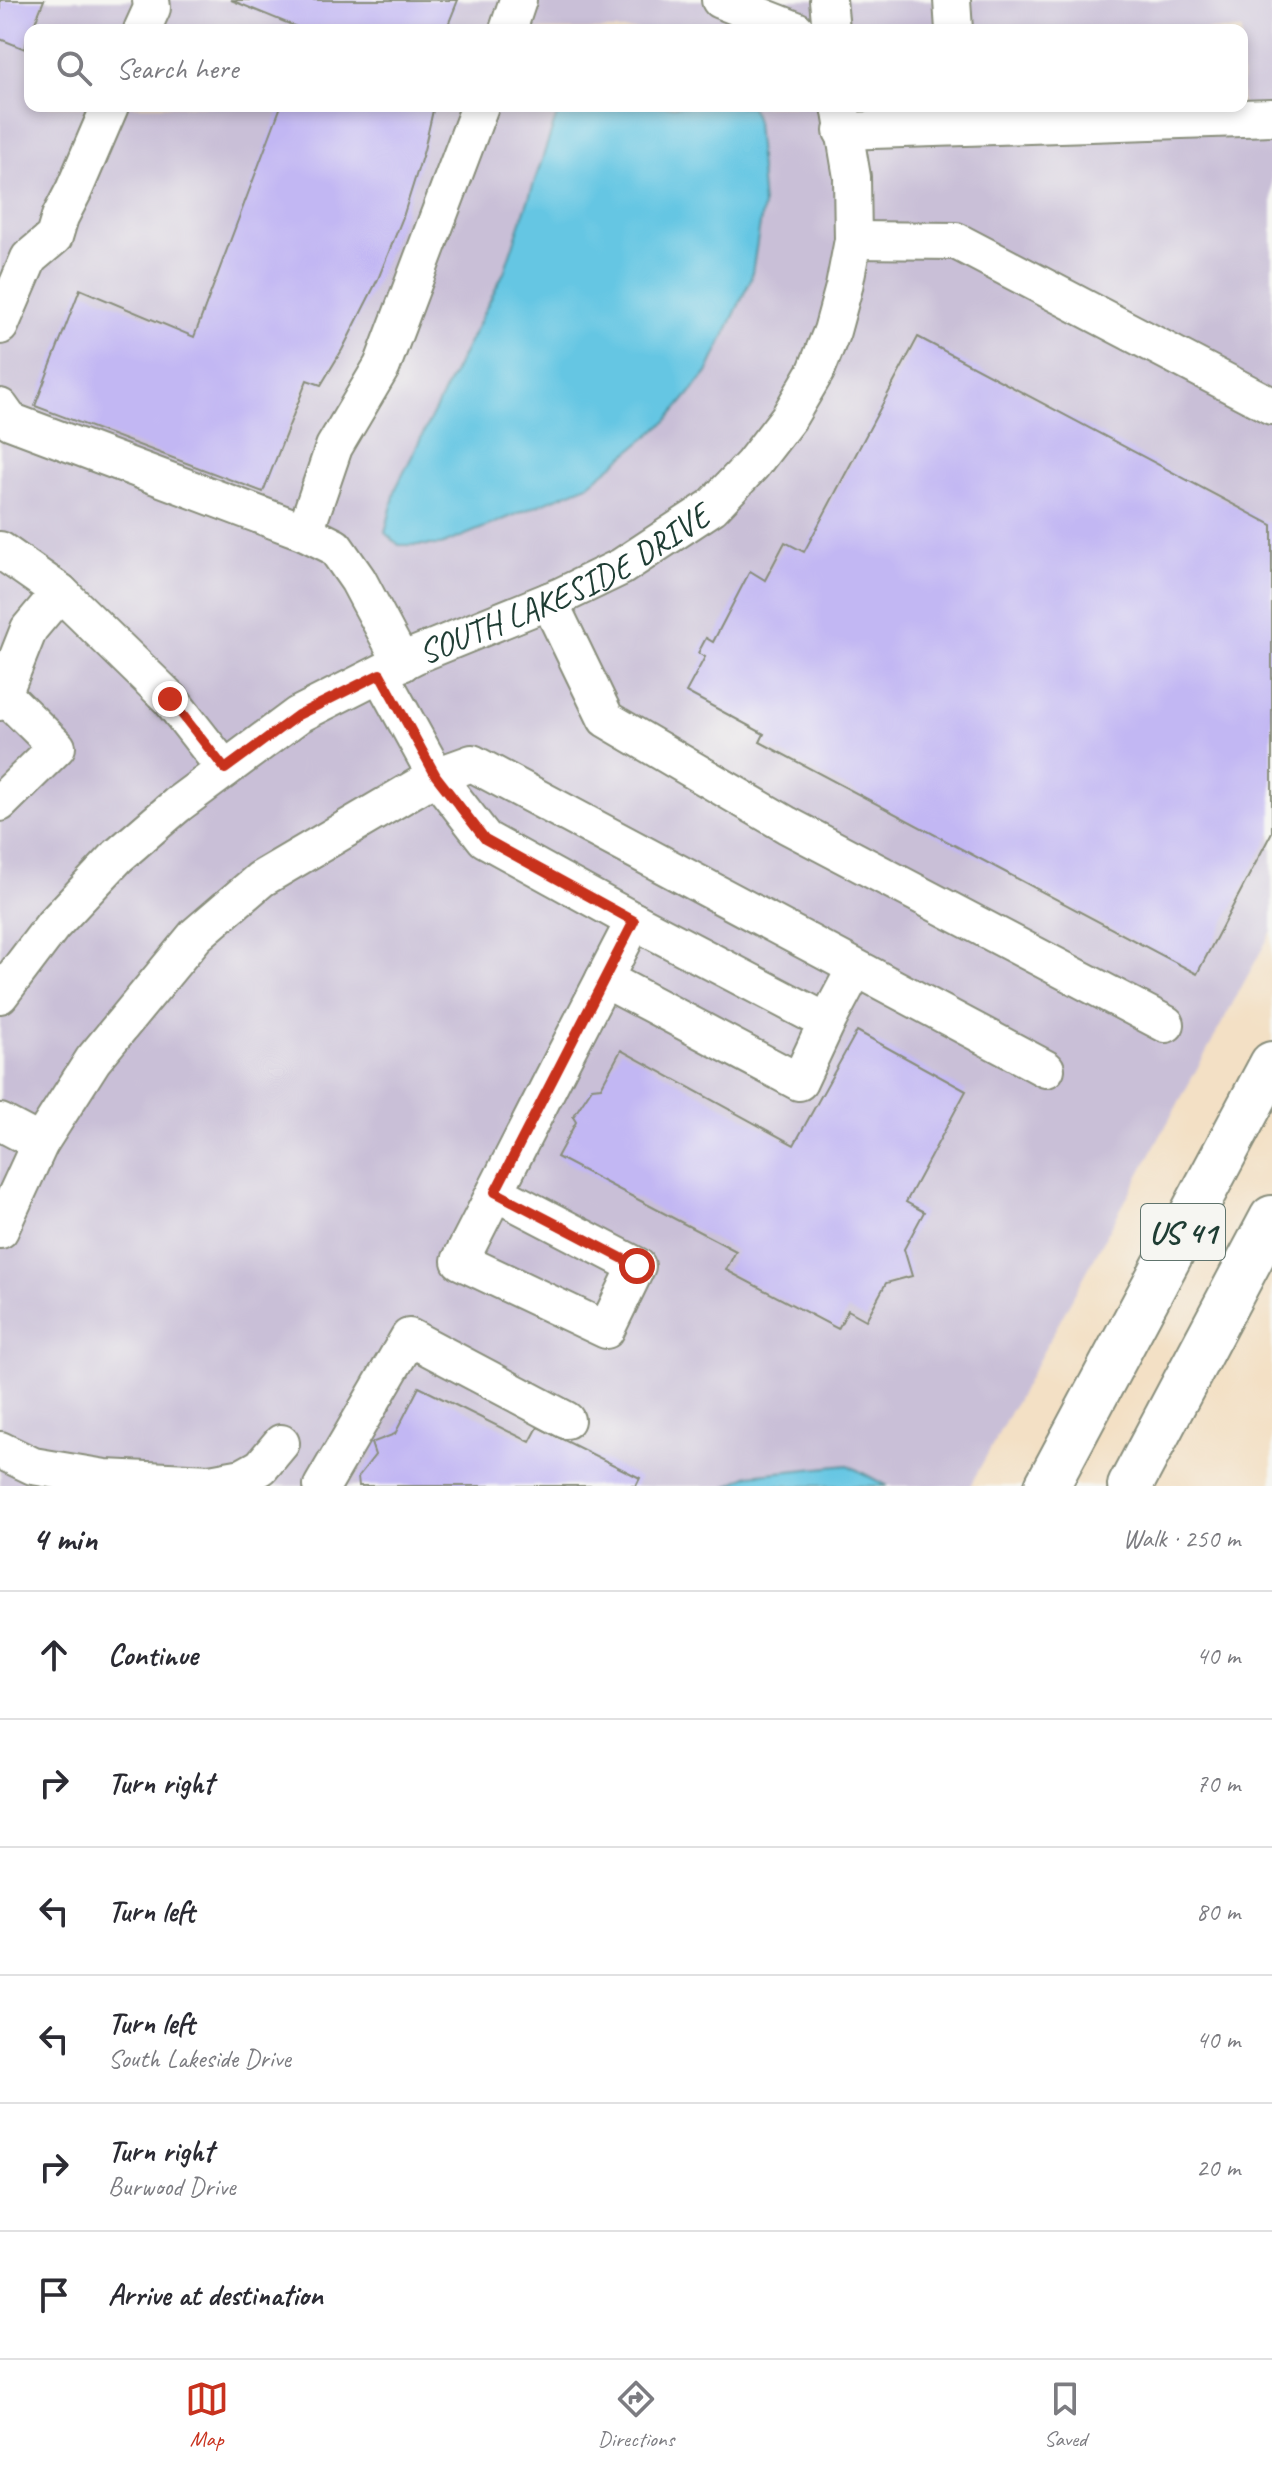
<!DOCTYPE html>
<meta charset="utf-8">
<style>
:root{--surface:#fff;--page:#f7f7f7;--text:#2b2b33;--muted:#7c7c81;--line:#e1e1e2;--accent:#c8321e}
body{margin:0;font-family:Caveat,sans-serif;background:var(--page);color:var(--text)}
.stop{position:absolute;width:24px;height:24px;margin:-18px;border:6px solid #c8321e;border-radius:50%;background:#fff}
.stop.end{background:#c8321e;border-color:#fff;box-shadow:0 2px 8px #0008}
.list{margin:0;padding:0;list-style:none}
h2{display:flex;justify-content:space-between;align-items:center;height:104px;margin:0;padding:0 32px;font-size:34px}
h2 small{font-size:26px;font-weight:400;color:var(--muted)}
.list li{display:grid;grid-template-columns:52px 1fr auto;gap:24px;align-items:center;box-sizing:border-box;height:128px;padding:0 32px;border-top:2px solid var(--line)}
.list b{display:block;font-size:30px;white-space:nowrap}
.list p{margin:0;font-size:26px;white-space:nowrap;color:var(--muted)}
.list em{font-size:26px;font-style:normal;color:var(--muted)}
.icon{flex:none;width:44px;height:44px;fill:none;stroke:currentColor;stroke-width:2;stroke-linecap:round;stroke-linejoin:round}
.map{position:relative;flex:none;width:1272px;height:1486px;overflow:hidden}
.search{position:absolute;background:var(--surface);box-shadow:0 4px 12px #0003;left:24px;right:24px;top:24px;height:88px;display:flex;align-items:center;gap:20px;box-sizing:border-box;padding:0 28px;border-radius:16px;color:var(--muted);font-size:30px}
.sheet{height:872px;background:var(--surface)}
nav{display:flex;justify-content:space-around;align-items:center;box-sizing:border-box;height:112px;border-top:2px solid var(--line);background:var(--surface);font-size:22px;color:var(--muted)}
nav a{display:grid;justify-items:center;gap:4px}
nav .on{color:var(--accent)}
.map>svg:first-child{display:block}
</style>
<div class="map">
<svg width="1272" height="1486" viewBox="0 0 1272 1486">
<rect width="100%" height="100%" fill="#f6f6f2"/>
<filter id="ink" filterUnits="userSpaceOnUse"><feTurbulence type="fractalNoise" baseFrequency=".0125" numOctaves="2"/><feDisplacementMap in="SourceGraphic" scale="16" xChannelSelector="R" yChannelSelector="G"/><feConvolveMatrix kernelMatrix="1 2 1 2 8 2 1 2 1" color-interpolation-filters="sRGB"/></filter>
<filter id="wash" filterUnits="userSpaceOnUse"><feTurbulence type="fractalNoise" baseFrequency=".006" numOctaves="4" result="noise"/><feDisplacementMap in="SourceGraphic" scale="32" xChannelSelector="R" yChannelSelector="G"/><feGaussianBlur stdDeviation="1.8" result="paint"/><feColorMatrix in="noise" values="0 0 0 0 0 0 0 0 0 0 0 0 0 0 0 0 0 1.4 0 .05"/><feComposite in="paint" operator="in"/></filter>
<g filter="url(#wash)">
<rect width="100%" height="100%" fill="#f3e0c5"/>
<path fill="#c9bfd7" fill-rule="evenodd" d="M0 0H1272V931L970 1486H0ZM30 30H1242V106H30Z"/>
<g fill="#65c6e3" stroke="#42828c" stroke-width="2">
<path d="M560 106H751L756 122 763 206 751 279 707 373 667 421 588 485 441 545H399L385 533 396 488 504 272Z"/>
<path d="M848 1465 887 1486H728L749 1475Z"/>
</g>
<g id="blocks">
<g fill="#c2b7f3">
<path d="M0 0H44L32 30H30L25 49 0 39Z"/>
<path d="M231 0H458L446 30H304Z"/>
<path d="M281 106H434L424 150 403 217 378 279 342 350 321 385 307 380 263 492 35 406 80 289 194 337Z"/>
<path d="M918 337 1272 525V832L1197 974 760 742 764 734 686 692 705 657 698 653 706 638 713 642 750 571 765 580 785 542 804 552Z"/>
<path d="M857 1031 966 1091 906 1202 924 1212 904 1249 912 1276 886 1283 866 1320 848 1310 838 1329 726 1270 736 1251 557 1157 576 1122 573 1117 592 1088 601 1087 621 1050 794 1145Z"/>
<path d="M419 1387 530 1442 538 1427 640 1478 636 1486H359L358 1477 375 1455 371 1443 395 1434Z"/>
</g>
</g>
</g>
<g filter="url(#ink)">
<use href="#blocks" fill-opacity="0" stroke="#898e7c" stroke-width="2"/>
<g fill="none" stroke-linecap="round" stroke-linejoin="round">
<defs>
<g id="minor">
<path d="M720 0 796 30"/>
<path d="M828 0 831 30"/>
<path d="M952 0 954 30"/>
<path d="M142 30 152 8 151 0"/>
<path d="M508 30 518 0"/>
<path d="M842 131 1272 117"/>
<path d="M853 240 956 241 1272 406"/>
<path d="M0 326 29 258 54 237 60 217 74 190 110 106"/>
<path d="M0 407 10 421 305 532 335 547 358 580 402 663"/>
<path d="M305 532 334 447 382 366 480 106"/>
<path d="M0 550 60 592 170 699 225 769"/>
<path d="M549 601 606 719 787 825 1166 1024"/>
<path d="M380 674 436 776 485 839 634 921 827 1022 855 969"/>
<path d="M0 702 29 629 60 592"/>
<path d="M0 803 57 747 3 694"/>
<path d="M604 979 799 1082 827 1022"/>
<path id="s1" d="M0 995 53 925 118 856 177 805 298 715 416 655 561 596 621 567 712 507 752 465 789 417 816 371 832 331 844 287 853 240 852 177 840 106"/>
<path d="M0 1122 40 1143"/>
<path d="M495 1192 637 1266 606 1330 460 1261C518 1147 575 1034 634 921"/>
<path d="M0 1230 40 1143 93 1060 196 935 261 879 436 776 472 763 1046 1069"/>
<path d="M0 1450 33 1466 105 1478 210 1483 243 1477 261 1467 281 1443"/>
<path d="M322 1486 409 1337 566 1420"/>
</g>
<g id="highway">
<path d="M1047 1486 1272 1064"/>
<path d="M1130 1486 1272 1218"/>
</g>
</defs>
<use href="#minor" stroke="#898e7c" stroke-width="40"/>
<use href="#highway" stroke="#898e7c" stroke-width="48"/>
<use href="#minor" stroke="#fff" stroke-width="36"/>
<use href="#highway" stroke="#fff" stroke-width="44"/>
</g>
</g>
<g fill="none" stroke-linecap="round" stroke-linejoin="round" filter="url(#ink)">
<path stroke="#c8321e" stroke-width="10" d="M170 699 225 769 298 715 380 674 436 776 485 839 634 921 495 1192 637 1266"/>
</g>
<g text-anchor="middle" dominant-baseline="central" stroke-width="8" stroke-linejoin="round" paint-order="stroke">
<rect fill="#f6f6f2" stroke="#60746d" stroke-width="2" x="1141" y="1204" width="84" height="56" rx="6"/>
<g font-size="32" font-weight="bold" fill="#1f3d34">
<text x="1183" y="1232">US 41</text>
</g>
<g font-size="34" fill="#1f3d34" stroke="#f6f6f2">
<text stroke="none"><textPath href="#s1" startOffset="708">SOUTH LAKESIDE DRIVE</textPath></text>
</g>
</g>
</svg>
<div class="stop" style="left:637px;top:1266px"></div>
<div class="stop end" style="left:170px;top:699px"></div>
<div class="search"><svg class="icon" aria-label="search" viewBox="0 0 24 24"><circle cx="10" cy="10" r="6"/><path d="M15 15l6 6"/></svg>Search here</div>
</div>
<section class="sheet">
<h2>4 min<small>Walk · 250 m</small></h2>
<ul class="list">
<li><svg class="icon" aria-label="ahead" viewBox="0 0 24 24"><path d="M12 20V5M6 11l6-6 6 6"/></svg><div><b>Continue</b></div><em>40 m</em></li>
<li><svg class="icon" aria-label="right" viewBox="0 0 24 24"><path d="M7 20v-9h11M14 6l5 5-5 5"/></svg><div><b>Turn right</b></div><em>70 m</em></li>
<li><svg class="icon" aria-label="left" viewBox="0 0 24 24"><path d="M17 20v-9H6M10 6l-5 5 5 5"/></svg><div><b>Turn left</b></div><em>80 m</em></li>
<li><svg class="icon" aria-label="left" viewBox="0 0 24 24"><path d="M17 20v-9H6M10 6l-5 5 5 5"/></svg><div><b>Turn left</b><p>South Lakeside Drive</p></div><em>40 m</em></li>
<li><svg class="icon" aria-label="right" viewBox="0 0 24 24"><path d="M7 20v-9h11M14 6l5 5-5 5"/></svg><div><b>Turn right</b><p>Burwood Drive</p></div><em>20 m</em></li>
<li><svg class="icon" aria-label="arrive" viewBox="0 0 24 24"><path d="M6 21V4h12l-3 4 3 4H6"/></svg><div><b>Arrive at destination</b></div></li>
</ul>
</section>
<nav>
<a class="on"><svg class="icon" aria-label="map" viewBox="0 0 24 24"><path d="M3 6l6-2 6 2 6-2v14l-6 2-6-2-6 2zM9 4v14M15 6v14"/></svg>Map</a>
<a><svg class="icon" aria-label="directions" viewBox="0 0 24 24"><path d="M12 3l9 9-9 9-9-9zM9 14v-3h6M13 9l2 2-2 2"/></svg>Directions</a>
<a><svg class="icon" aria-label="saved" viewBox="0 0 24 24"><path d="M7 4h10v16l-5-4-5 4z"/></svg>Saved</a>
</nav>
